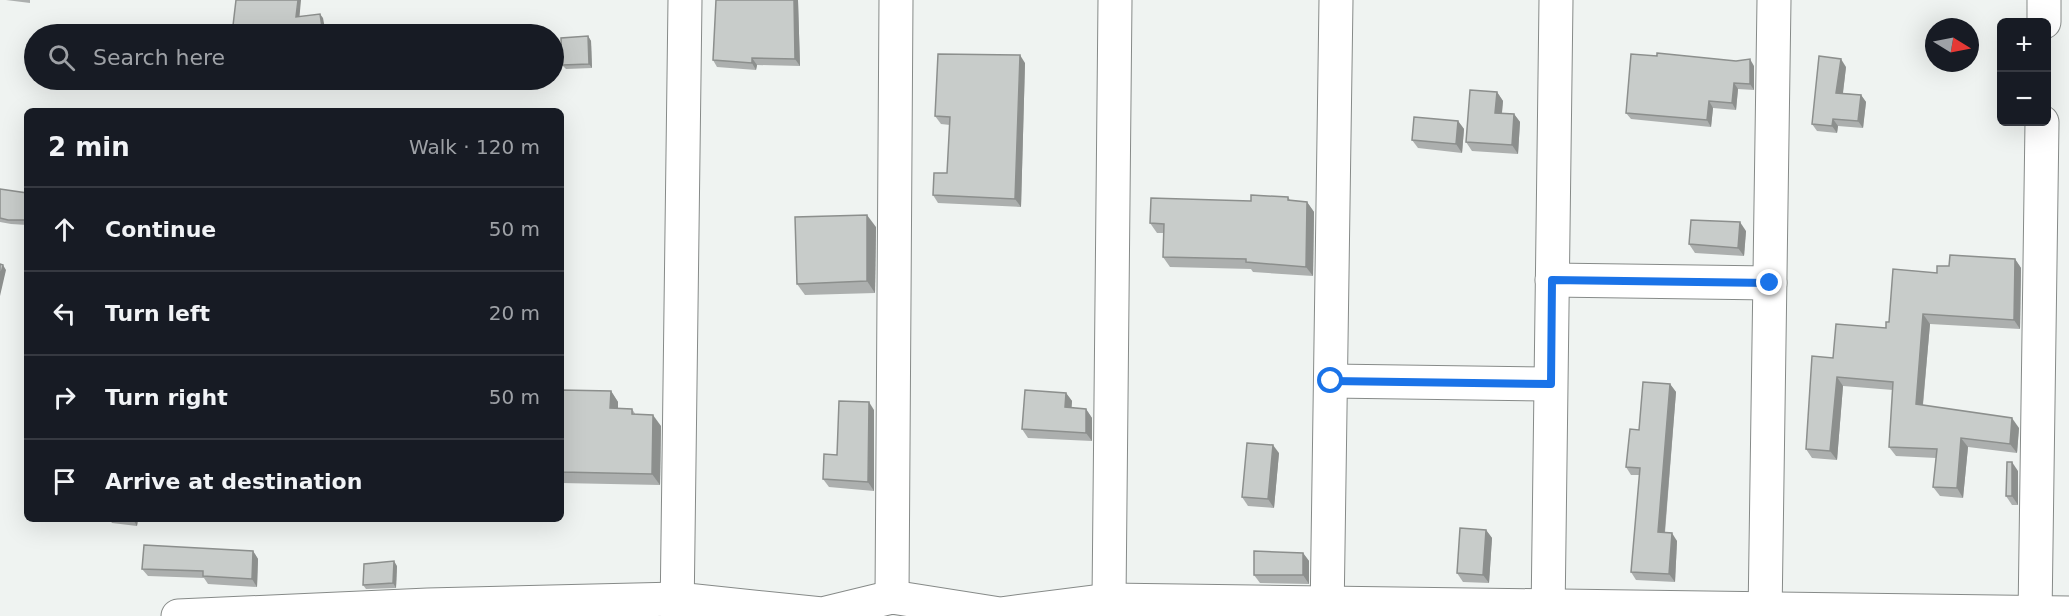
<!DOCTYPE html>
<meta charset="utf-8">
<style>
:root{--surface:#171b24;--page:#242831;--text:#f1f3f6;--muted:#9ea1a6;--line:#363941}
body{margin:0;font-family:"DejaVu Sans",sans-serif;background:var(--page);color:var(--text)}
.controls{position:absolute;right:18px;top:18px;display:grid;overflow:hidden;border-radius:9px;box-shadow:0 6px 24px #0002}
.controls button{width:54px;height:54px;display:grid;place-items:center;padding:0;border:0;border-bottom:2px solid var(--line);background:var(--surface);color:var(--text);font:30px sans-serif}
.compass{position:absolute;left:1925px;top:18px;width:54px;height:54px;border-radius:50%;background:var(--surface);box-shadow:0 6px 24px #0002;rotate:100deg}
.stop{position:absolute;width:18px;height:18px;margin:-14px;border:4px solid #1a73e8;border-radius:50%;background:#fff}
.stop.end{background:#1a73e8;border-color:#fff;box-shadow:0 2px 6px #0008}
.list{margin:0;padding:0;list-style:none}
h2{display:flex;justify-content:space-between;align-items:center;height:78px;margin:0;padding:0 24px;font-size:26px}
h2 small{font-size:20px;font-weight:400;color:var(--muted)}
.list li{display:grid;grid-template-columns:39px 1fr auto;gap:18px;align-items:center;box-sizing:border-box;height:84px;padding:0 24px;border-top:2px solid var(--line)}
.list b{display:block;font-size:22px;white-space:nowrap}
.list em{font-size:20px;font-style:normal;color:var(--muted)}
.icon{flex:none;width:33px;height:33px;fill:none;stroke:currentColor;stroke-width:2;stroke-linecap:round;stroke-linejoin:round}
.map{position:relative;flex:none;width:2069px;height:616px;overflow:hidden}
.search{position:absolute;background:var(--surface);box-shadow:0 6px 24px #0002;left:24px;top:24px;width:540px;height:66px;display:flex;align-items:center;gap:15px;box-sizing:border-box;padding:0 21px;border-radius:33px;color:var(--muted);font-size:22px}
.panel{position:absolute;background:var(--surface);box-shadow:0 6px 24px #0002;left:24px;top:108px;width:540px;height:414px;border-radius:9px}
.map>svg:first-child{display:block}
</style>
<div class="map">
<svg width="2069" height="616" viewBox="0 0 2069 616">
<rect width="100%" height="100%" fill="#eff3f1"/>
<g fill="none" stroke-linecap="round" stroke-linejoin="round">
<defs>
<g id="minor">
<path d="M2044 22V0"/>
<path d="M1552 280 1770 283"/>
<path d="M1331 381 1550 384"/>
<path d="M892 597 896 0"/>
<path d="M1109 600 1115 0"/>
<path d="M178 616 428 605 677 599 822 614 892 597 1000 614 1109 600 2069 613"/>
<path d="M677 616 685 0"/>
<path d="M1327 616 1336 0"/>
<path d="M1548 616 1556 0"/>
<path d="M1765 616 1774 0"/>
<path d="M2035 616 2042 122"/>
</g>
</defs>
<use href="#minor" stroke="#868a88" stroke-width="35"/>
<use href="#minor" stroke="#fff" stroke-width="33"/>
</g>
<g fill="#acafae">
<path d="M6 0H30V3Z"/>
<path d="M716 0H798L800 66 757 65 756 70 717 67 713 60Z"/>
<path d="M588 36 591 41 592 68 566 69 562 65Z"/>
<path d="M1025 63 1021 207 938 203 933 195 947 173 950 125 941 124 935 116Z"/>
<path d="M1754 66V90L1738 89 1736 110 1713 108 1711 127 1631 119 1626 113Z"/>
<path d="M1846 67 1843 93 1861 95 1866 102 1863 128 1838 126 1837 133 1817 131 1812 124Z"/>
<path d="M1497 92 1503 101 1502 113 1514 114 1520 122 1518 154 1472 151 1466 142Z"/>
<path d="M1458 121 1464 129 1462 153 1418 148 1412 140Z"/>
<path d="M0 189 27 193V225L11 224 0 222Z"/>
<path d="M1288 197 1290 200 1307 202 1314 212 1313 276 1253 272 1251 269 1170 267 1163 257 1164 233H1157L1150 223 1251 201Z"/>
<path d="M876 227 875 293 805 295 797 284Z"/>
<path d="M1746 231 1744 256 1695 253 1689 244Z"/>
<path d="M2015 259 2021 268 2020 329 1930 324 1923 405 2019 428 2017 453 1968 447 1963 498 1940 496 1933 487 1936 458 1896 456 1889 447 1893 390 1843 386 1837 460 1812 458 1806 449 1833 358 1886 328 1889 322 1937 273 1949 266Z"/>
<path d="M1670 384 1676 392 1665 533 1677 541 1675 582 1636 580 1631 572 1640 475H1631L1626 467 1639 430Z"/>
<path d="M561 390 611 391 618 402V409H632L636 415 661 426 660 485 561 483Z"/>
<path d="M1066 393 1072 401 1071 408 1086 409 1092 418V441L1028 438 1022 429Z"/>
<path d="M874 410V491L829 487 823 479 837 455Z"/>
<path d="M1279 453 1274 508 1248 506 1242 497Z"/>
<path d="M2018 471V505H2012L2006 496Z"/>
<path d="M109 519H138L137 526 112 523Z"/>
<path d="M1486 530 1492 538 1489 583 1463 582 1457 573Z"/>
<path d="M253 551 258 559 257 587 208 584 204 578 148 576 142 569Z"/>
<path d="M1303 553 1309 561V584L1260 583 1254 575Z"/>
<path d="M397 566 396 588 366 589 363 585Z"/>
</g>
<g fill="#8c8f8d">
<path d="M298 0H301L299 22 296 17Z"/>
<path d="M794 0H798L800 66 795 59Z"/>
<path d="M320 14 323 18 326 34H323Z"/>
<path d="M588 36 591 41 592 68 589 64Z"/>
<path d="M1020 55 1025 63 1021 207 1015 199Z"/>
<path d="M752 58 757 65 756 70 752 63Z"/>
<path d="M1750 59 1754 66V90L1750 84Z"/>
<path d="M1841 59 1846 67 1842 100 1836 93Z"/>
<path d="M1734 83 1738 89 1736 110 1732 103Z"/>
<path d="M1497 92 1503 101 1501 121 1495 113Z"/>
<path d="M1861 95 1866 102 1863 128 1858 121Z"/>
<path d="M1709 101 1713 108 1711 127 1707 120Z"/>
<path d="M1514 114 1520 122 1518 154 1512 145Z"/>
<path d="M1833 119 1838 126 1837 133 1832 126Z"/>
<path d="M1458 121 1464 129 1462 153 1456 144Z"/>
<path d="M1307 202 1314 212 1313 276 1306 267Z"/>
<path d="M867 215 876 227 875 293 867 281Z"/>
<path d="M1740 222 1746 231 1744 256 1738 248Z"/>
<path d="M2015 259 2021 268 2020 329 2014 320Z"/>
<path d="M3 265 6 270 0 296V278Z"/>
<path d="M1923 314 1930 324 1922 413 1916 404Z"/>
<path d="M1837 377 1843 386 1837 460 1830 451Z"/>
<path d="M1670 384 1676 392 1664 540 1658 532Z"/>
<path d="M611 391 618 402V419L610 408Z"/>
<path d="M1066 393 1072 401 1071 416 1065 407Z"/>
<path d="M869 402 874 410V491L868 482Z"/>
<path d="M1086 409 1092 418V441L1086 433Z"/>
<path d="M653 415 661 426 660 485 652 474Z"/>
<path d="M2012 418 2019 428 2017 453 2010 444Z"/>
<path d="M1961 438 1968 447 1963 498 1957 488Z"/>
<path d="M1273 445 1279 453 1274 508 1268 499Z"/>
<path d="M2012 462 2018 471V505L2012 496Z"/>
<path d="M134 519H138L137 526 134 521Z"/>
<path d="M1486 530 1492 538 1489 583 1483 575Z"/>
<path d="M1672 533 1677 541 1675 582 1669 574Z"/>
<path d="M253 551 258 559 257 587 252 579Z"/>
<path d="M1303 553 1309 561V584L1303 575Z"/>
<path d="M394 561 397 566 396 588 393 583Z"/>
</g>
<g fill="#c8ccca" stroke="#8c8f8d" stroke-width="1.5">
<path d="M236 0H298L296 17 320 14 323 34H232Z"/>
<path d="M716 0H794L795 59 752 58V63L713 60Z"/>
<path d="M588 36 589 64 562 65 561 38Z"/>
<path d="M1657 53 1736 61 1750 59V84L1734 83 1732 103 1709 101 1707 120 1626 113 1631 54 1657 56Z"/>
<path d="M938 54 1020 55 1015 199 933 195 934 173H947L950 117 935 116Z"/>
<path d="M1819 56 1841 59 1836 93 1861 95 1858 121 1833 119 1832 126 1812 124Z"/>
<path d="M1470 90 1497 92 1495 113 1514 114 1512 145 1466 142Z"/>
<path d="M1414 117 1458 121 1456 144 1412 140Z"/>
<path d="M0 189 27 193V220H8L0 218Z"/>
<path d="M1251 195 1288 197V200L1307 202 1306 267 1246 262V259L1163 257 1164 224 1150 223 1151 198 1251 201Z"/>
<path d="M867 215V281L797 284 795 217Z"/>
<path d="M1691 220 1740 222 1738 248 1689 244Z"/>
<path d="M1950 255 2015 259 2014 320 1923 314 1916 404 2012 418 2010 444 1961 438 1957 488 1933 487 1937 449 1889 447 1893 382 1837 377 1830 451 1806 449 1812 356 1833 358 1836 324 1886 328V322H1889L1893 269 1937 273V266H1949Z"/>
<path d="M0 264 3 265 0 278Z"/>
<path d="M1643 382 1670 384 1658 532 1672 533 1669 574 1631 572 1640 468 1626 467 1630 429 1639 430Z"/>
<path d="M561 390 611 391 610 408 632 409V414L653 415 652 474 561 472Z"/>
<path d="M1025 390 1066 393 1065 407 1086 409V433L1022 429Z"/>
<path d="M839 401 869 402 868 482 823 479 824 454 837 455Z"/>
<path d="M1247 443 1273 445 1268 499 1242 497Z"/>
<path d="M2007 462H2012V496H2006Z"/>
<path d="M110 519H134V521Z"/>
<path d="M1460 528 1486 530 1483 575 1457 573Z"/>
<path d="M144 545 253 551 252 579 203 576V571L142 569Z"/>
<path d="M1254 551 1303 553V575H1254Z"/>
<path d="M394 561 393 583 363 585 364 564Z"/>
</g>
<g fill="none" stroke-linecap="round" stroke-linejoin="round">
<path stroke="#1a73e8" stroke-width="8" d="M1331 381 1551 384 1552 280 1770 283"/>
</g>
</svg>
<div class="controls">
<button>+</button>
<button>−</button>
</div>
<svg class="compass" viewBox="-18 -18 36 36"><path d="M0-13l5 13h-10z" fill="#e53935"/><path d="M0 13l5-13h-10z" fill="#9ea1a6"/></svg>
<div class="stop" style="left:1331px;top:381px"></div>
<div class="stop end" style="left:1770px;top:283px"></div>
<div class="search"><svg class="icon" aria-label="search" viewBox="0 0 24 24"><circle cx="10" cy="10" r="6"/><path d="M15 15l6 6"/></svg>Search here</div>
<section class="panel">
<h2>2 min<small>Walk · 120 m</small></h2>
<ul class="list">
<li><svg class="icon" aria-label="ahead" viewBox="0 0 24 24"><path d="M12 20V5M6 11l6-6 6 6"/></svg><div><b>Continue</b></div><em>50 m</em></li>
<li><svg class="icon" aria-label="left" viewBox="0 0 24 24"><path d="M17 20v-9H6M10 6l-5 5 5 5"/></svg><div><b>Turn left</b></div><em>20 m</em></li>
<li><svg class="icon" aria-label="right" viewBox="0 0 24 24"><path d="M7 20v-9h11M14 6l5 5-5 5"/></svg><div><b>Turn right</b></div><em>50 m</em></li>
<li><svg class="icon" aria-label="arrive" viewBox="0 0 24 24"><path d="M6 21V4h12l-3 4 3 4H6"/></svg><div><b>Arrive at destination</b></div></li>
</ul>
</section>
</div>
